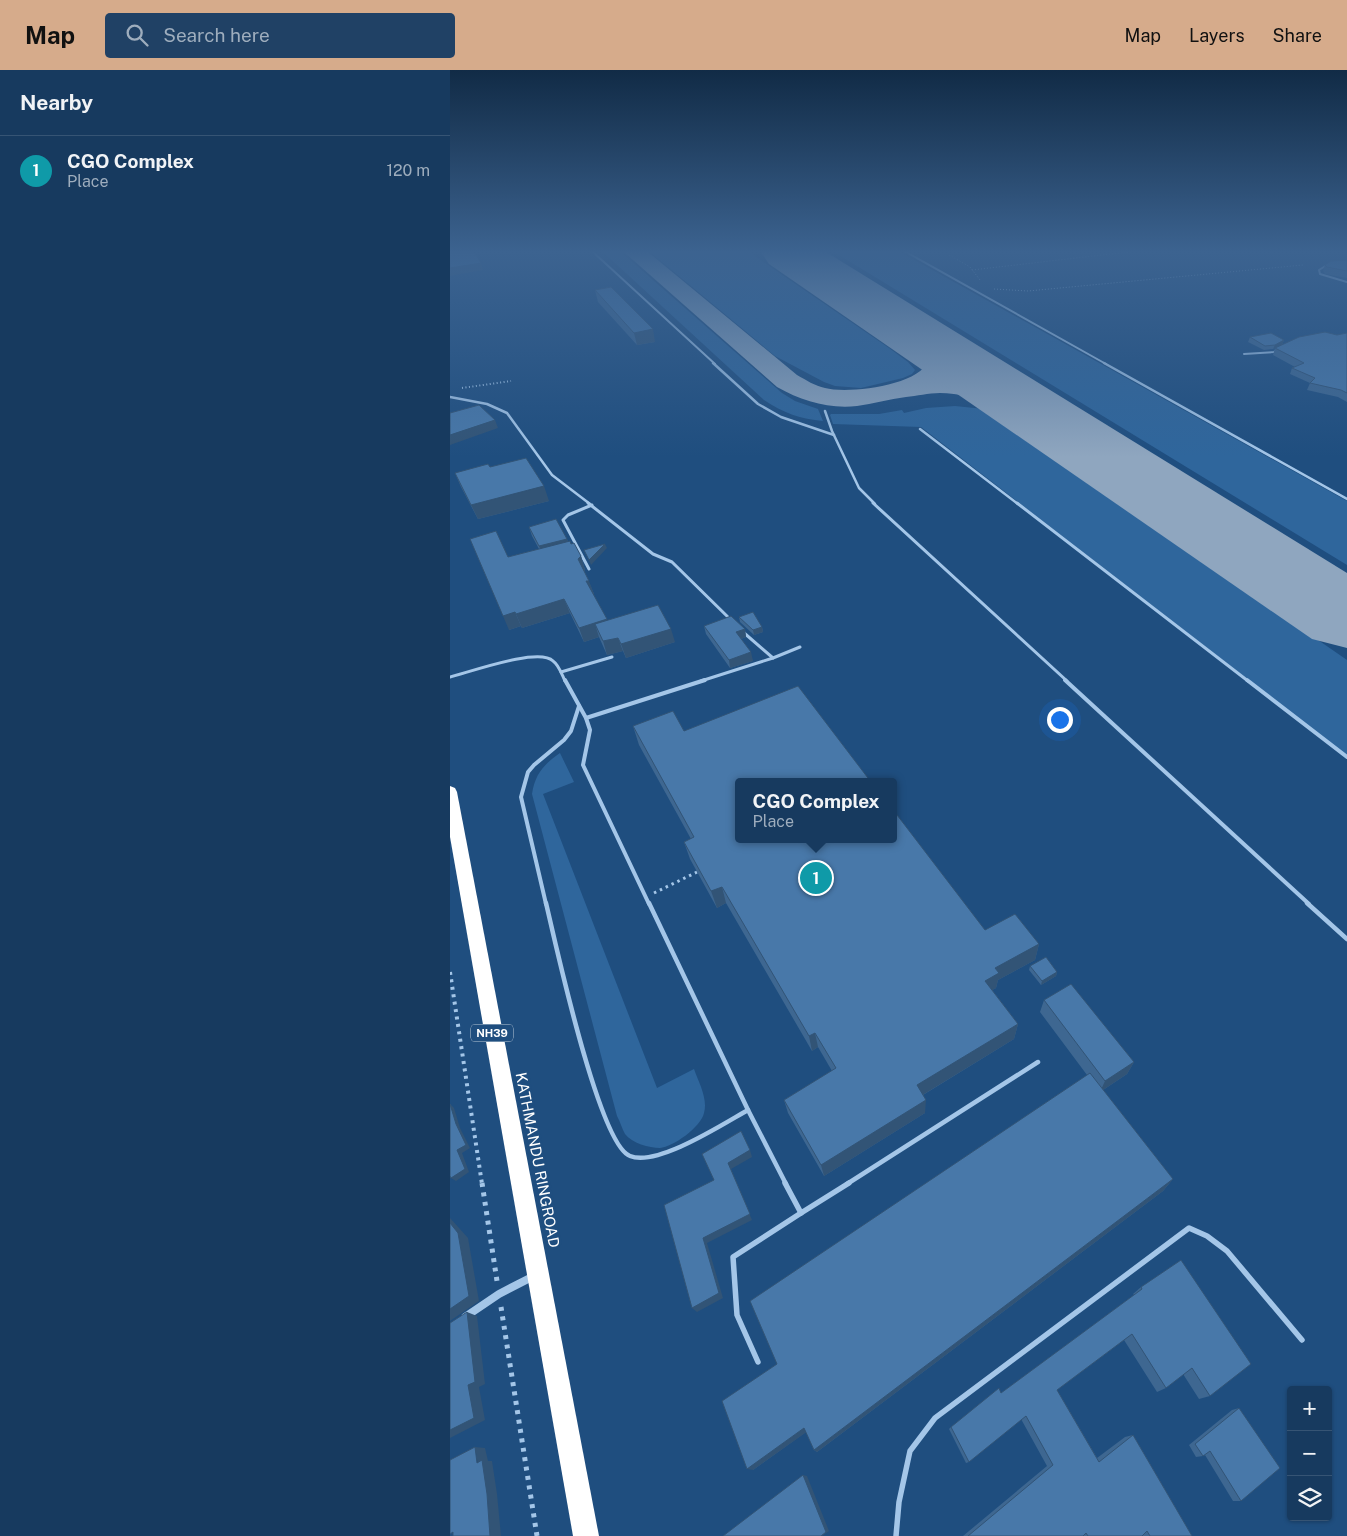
<!DOCTYPE html>
<meta charset="utf-8">
<style>
:root{--surface:#173a5f;--page:#204165;--text:#f1f3f6;--muted:#9eadbd;--line:#365474;--accent:#d6ab8b}
body{margin:0;font-family:"Public Sans",sans-serif;background:var(--page);color:var(--text)}
.controls{position:absolute;right:15px;bottom:15px;display:grid;overflow:hidden;border-radius:5px;box-shadow:0 1px 4px #0004}
.controls button{width:45px;height:45px;display:grid;place-items:center;padding:0;border:0;border-bottom:1px solid var(--line);background:var(--surface);color:var(--text);font:25px sans-serif}
.you{position:absolute;left:609px;top:649px;width:18px;height:18px;margin:-12px;border:4px solid #fff;border-radius:50%;background:#1a73e8;box-shadow:0 0 0 8px #1a73e833}
.badge{display:grid;place-items:center;width:32px;height:32px;border-radius:50%;background:var(--accent);color:#fff;font-size:16px;font-weight:700}
.pin{position:absolute;translate:-50% -50%;border:2px solid #fff;box-shadow:0 1px 5px #0006}
.popup{position:absolute;left:285px;top:708px;width:162px;height:65px;box-sizing:border-box;display:grid;place-content:center;border-radius:5px;background:var(--surface);filter:drop-shadow(0 1px 4px #0005);font-size:16px;white-space:nowrap;color:var(--muted)}
.popup b{font-size:19px;color:var(--text)}
.popup::after{content:'';position:absolute;left:50%;top:100%;margin-left:-10px;border:10px solid transparent;border-top-color:var(--surface)}
.list{margin:0;padding:0;list-style:none}
h2{display:flex;justify-content:space-between;align-items:center;height:65px;margin:0;padding:0 20px;font-size:21px}
h2 small{font-size:16px;font-weight:400;color:var(--muted)}
.list li{display:grid;grid-template-columns:32px 1fr auto;gap:15px;align-items:center;box-sizing:border-box;height:70px;padding:0 20px;border-top:1px solid var(--line)}
.list b{display:block;font-size:19px;white-space:nowrap}
.list p{margin:0;font-size:16px;white-space:nowrap;color:var(--muted)}
.list em{font-size:16px;font-style:normal;color:var(--muted)}
.icon{flex:none;width:28px;height:28px;fill:none;stroke:currentColor;stroke-width:2;stroke-linecap:round;stroke-linejoin:round}
.map{position:relative;flex:none;width:897px;height:1466px;overflow:hidden}
header{display:flex;align-items:center;gap:30px;box-sizing:border-box;height:70px;padding:0 25px;background:var(--accent);color:#111}
header strong{font-size:24px}
nav{display:flex;gap:28px;margin-inline-start:auto;font-size:18px}
.search{width:350px;height:45px;background:var(--page);display:flex;align-items:center;gap:12px;box-sizing:border-box;padding:0 18px;border-radius:5px;color:var(--muted);font-size:19px}
main{display:flex}
aside{flex:1;background:var(--surface)}
.map>svg:first-child{display:block}
</style>
<header>
<strong>Map</strong>
<div class="search"><svg class="icon" aria-label="search" viewBox="0 0 24 24"><circle cx="10" cy="10" r="6"/><path d="M15 15l6 6"/></svg>Search here</div>
<nav><a>Map</a><a>Layers</a><a>Share</a></nav>
</header>
<main>
<aside>
<h2>Nearby<small></small></h2>
<ul class="list">
<li><span class="badge" style="background:#0f9aa8">1</span><div><b>CGO Complex</b><p>Place</p></div><em>120 m</em></li>
</ul>
</aside>
<div class="map">
<svg width="897" height="1466" viewBox="0 0 897 1466">
<rect width="100%" height="100%" fill="#1f4e7f"/>
<g fill="#2f669c">
<path d="M153 182H171L332 323 345 331 368 339 373 351C351 349 333 343 314 330Z"/>
<path d="M200 182H299L439 278 458 292 465 300 462 304 453 308 411 318 385 316 374 312 325 286Z"/>
<path d="M384 182H450L897 431V495Z"/>
<path d="M505 336 534 339 897 590V686L471 357 383 354 380 345 381 344H429L452 340 454 343 476 338Z"/>
<path d="M110 683 124 712 93 724 207 1018 244 999C249 1013 258 1029 254 1043 251 1057 223 1077 210 1078 199 1078 182 1073 175 1064 172 1059 170 1051 167 1046L82 724C85 704 94 694 110 683Z"/>
</g>
<g fill="none" stroke-linecap="round" stroke-linejoin="round">
<path fill="#8fa6bf" fill-rule="evenodd" d="M174 182H198L347 305C356 310 365 316 375 318 397 324 469 316 478 291L470 277 474 271 483 269 492 271 504 291 497 306 524 309 561 316 565 322 561 328C540 333 512 323 490 323 478 323 467 326 456 327 439 329 423 334 407 336 378 339 352 331 327 317Z"/>
<path fill="#8fa6bf" fill-rule="evenodd" d="M311 182H376L897 503V578L862 569 319 194Z"/>
<g stroke="#a4c6e8" stroke-width="1" stroke-dasharray="1 2" stroke-linecap="butt">
<path d="M494 182 520 197 530 210"/>
<path d="M522 200 678 182"/>
<path d="M544 219 578 221 853 195"/>
</g>
<path stroke="#a4c6e8" stroke-width="2" stroke-dasharray="1 2.5" stroke-linecap="butt" d="M12 318 61 311"/>
<path stroke="#a4c6e8" stroke-width="3" stroke-dasharray="2.5 4" stroke-linecap="butt" d="M204 823 247 802"/>
<path stroke="#a4c6e8" stroke-width="4" stroke-dasharray="3 4.5" stroke-linecap="butt" d="M0 902 32 1114"/>
<g stroke="#a4c6e8" stroke-width="5" stroke-dasharray="4 5.5" stroke-linecap="butt">
<path d="M32 1113 47 1211"/>
<path d="M51 1237 87 1466"/>
</g>
<g stroke="#a4c6e8" stroke-width="2">
<path d="M143 182 265 294"/>
<path d="M456 182 656 294"/>
<path d="M877 195 869 200 870 204 897 212"/>
<path d="M794 284 824 282 828 280"/>
</g>
<g stroke="#a4c6e8" stroke-width="2.5">
<path d="M263 293 308 334 331 347 384 365"/>
<path d="M654 293 897 429"/>
<path d="M0 327 37 334 57 343 102 405 140 434"/>
<path d="M375 341 382 361 409 418 425 434"/>
<path d="M470 359 568 434"/>
</g>
<g stroke="#a4c6e8" stroke-width="3">
<path d="M138 433 203 484 222 492 281 550"/>
<path d="M423 433 617 611"/>
<path d="M567 433 798 611"/>
<path d="M139 499 113 450 118 445 142 435"/>
<path d="M293 562 323 588"/>
<path d="M111 602 162 587"/>
<path d="M0 607C20 602 89 577 103 591 109 595 112 605 115 611"/>
<path d="M251 611 323 588 350 577"/>
</g>
<g stroke="#a4c6e8" stroke-width="4">
<path d="M115 610 136 648 140 660 133 695 199 834"/>
<path d="M615 610 859 834"/>
<path d="M797 610 897 687"/>
<path d="M136 648 255 610"/>
<path d="M96 834 71 727 78 702 84 695 114 670 121 661 129 636"/>
</g>
<g stroke="#a4c6e8" stroke-width="4.5">
<path d="M96 833C105 871 149 1075 180 1086 207 1097 273 1054 298 1040L199 833"/>
<path d="M857 833 897 869"/>
<path d="M298 1040 336 1114"/>
<path d="M397 1114 588 992"/>
</g>
<g stroke="#a4c6e8" stroke-width="5.5">
<path d="M335 1113 351 1143 399 1113"/>
<path d="M308 1292 287 1245 283 1187 351 1143"/>
<path d="M446 1466 449 1432 460 1381 485 1348 739 1158 757 1166 777 1181 852 1270"/>
</g>
<path stroke="#a4c6e8" stroke-width="8" d="M15 1247 49 1224 82 1207"/>
<path fill="#fff" fill-rule="evenodd" d="M0 716 5 718 7 722 149 1466H123L0 767Z"/>
</g>
<g fill="#3e6791">
<path d="M897 190V208L875 204 873 201 875 195Z"/>
<path d="M145 220 205 272 187 275 148 232Z"/>
<path d="M897 263V332L888 327 857 320 860 313 840 304 842 298 845 297 823 285 825 278 823 279 814 280 798 272 800 267 834 270 832 275 887 265Z"/>
<path d="M40 397 99 431 28 449 11 417 5 403Z"/>
<path d="M79 457 117 469 118 472 131 486 135 500 134 501 144 524H143L157 551 225 572 176 588 173 581 157 585 149 567 134 572 120 543 72 558 71 556 59 560 58 487 89 479 82 466Z"/>
<path d="M289 547 312 557 313 562 304 565 290 552Z"/>
<path d="M254 556 295 559 296 567 291 569 303 591 280 598 256 564Z"/>
<path d="M183 656 234 661 535 860 589 874 585 890 548 910 546 918 542 920 568 954 564 969 473 1025 475 1043 374 1106 338 1043 334 1030 382 1001 368 977 362 981 276 833 267 838 240 789 234 772 241 769 189 675Z"/>
<path d="M580 896 607 902 606 906 591 915 579 900Z"/>
<path d="M594 930 684 992 677 1004 653 1020 723 1109 713 1121 367 1382 364 1380 356 1362 303 1400 327 1294 637 1005 590 942Z"/>
<path d="M691 1217 760 1326 749 1329 733 1304 716 1318 707 1322 674 1270 607 1320 647 1388 675 1367 683 1365 742 1466H513L597 1396 571 1349 519 1392 516 1393 499 1359 501 1357 551 1323 684 1225 683 1224Z"/>
<path d="M789 1338 791 1431H783L755 1385 753 1386 746 1387 739 1375 782 1340Z"/>
</g>
<g fill="#325476">
<path d="M31 193 33 200 0 206V198Z"/>
<path d="M203 259 205 272 187 275 184 263Z"/>
<path d="M834 270 832 275 823 279 825 275Z"/>
<path d="M45 350 48 358 0 375V365Z"/>
<path d="M94 416 99 431 28 449 21 435Z"/>
<path d="M117 469 121 479 93 486 89 476Z"/>
<path d="M155 474 157 478 141 495 139 490Z"/>
<path d="M131 486 135 500 133 502 128 489Z"/>
<path d="M136 511H139L144 524 141 525Z"/>
<path d="M114 529 120 543 72 558 66 544Z"/>
<path d="M65 542 71 556 59 560 53 546Z"/>
<path d="M157 549 161 563 145 554 149 567 134 572 129 558Z"/>
<path d="M312 557 313 562 304 565 303 560Z"/>
<path d="M221 559 225 572 176 588 171 574Z"/>
<path d="M295 559 296 567 288 570 286 562Z"/>
<path d="M168 568 173 581 157 585 153 571Z"/>
<path d="M301 582 303 591 280 598 279 590Z"/>
<path d="M272 817 276 833 267 838 261 821Z"/>
<path d="M589 874 585 890 548 910 546 918 532 926 535 911 545 898Z"/>
<path d="M607 902 606 906 591 915 592 911Z"/>
<path d="M568 954 564 969 466 1029 467 1015Z"/>
<path d="M365 963 368 977 362 981 359 966Z"/>
<path d="M684 992 677 1004 650 1022 655 1011Z"/>
<path d="M476 1030 475 1043 374 1106 371 1095Z"/>
<path d="M0 1034 4 1038 10 1058 20 1078 12 1083 19 1102 6 1111 1 1108 7 1080 6 1054Z"/>
<path d="M300 1080 302 1087 281 1099 302 1150 257 1173 273 1228 247 1242 242 1238 253 1168 278 1093Z"/>
<path d="M723 1109 713 1121 367 1382 364 1380Z"/>
<path d="M0 1148 18 1168 29 1231 0 1251Z"/>
<path d="M17 1242 27 1246 35 1314 29 1317 35 1350 0 1368V1360L18 1315Z"/>
<path d="M354 1358 358 1361 303 1400 297 1399Z"/>
<path d="M25 1377 35 1378 38 1391H42L47 1424 51 1466H40Z"/>
<path d="M353 1405 357 1406 379 1461 372 1466H371Z"/>
</g>
<g fill="#4878a9" stroke="#325476">
<path d="M0 182H24L31 193 0 198Z"/>
<path d="M897 190V201L877 197 875 195 881 191Z"/>
<path d="M161 217 203 259 184 263 145 220Z"/>
<path d="M875 262 887 265 897 263V323L891 320 860 313 865 308 842 298 854 293 825 278 849 267Z"/>
<path d="M821 263 834 270 825 275 815 276 800 267Z"/>
<path d="M29 335 45 350 0 365V343Z"/>
<path d="M76 388 94 416 21 435 5 403 38 394 40 397Z"/>
<path d="M106 449 117 469 89 476 79 457Z"/>
<path d="M46 461 58 487 120 471 121 474 124 473 131 486 128 489 139 511H136L157 549 129 558 114 529 66 544 65 542 53 546 20 469Z"/>
<path d="M155 474 139 490 134 480Z"/>
<path d="M208 535 221 559 171 574 168 568 153 571 145 554Z"/>
<path d="M303 542 312 557 303 560 289 547Z"/>
<path d="M281 546 295 559 286 562 301 582 279 590 254 556Z"/>
<path d="M348 616 421 712H288V769H444V741L535 860 565 844 589 874 545 898 549 903 535 911 568 954 467 1015 476 1030 371 1095 334 1030 386 998 365 963 359 966 272 817 261 821 234 772 244 767 183 656 223 641 234 661Z"/>
<path d="M596 887 607 902 592 911 580 896Z"/>
<path d="M621 914 684 992 655 1011 594 930Z"/>
<path d="M640 1003 723 1109 364 1380 354 1358 297 1399 272 1331 327 1294 300 1231Z"/>
<path d="M0 1034 6 1054 16 1075 7 1080 15 1099 1 1108 0 1106Z"/>
<path d="M291 1061 300 1080 278 1093 300 1144 253 1168 269 1223 242 1238 214 1135 264 1110 252 1084Z"/>
<path d="M0 1153 8 1163 19 1226 0 1239Z"/>
<path d="M731 1190 801 1294 760 1326 742 1298 716 1318 682 1264 607 1320 649 1392 683 1365 742 1466H700L697 1461 692 1466H638L636 1463 633 1466H518L603 1395 576 1346 519 1392 501 1357 549 1318 551 1323 692 1219 691 1217Z"/>
<path d="M17 1242 25 1312 18 1315 24 1348 0 1360V1253Z"/>
<path d="M789 1338 830 1398 791 1431 760 1381 753 1386 745 1374Z"/>
<path d="M25 1377 27 1393 32 1390 37 1424 40 1466H3V1462L0 1464V1390Z"/>
<path d="M353 1405 376 1462 371 1466H273Z"/>
</g>
<linearGradient id="sky" x2="0" y2="1"><stop stop-color="#112b46"/><stop offset="0.47" stop-color="#3c6390"/><stop offset="1" stop-color="#3c6390" stop-opacity="0"/></linearGradient>
<rect width="897" height="387" fill="url(#sky)"/>
<g text-anchor="middle" dominant-baseline="central" stroke-width="5" stroke-linejoin="round" paint-order="stroke">
<rect fill="#1f4e7f" stroke="#bccad9" stroke-width="1" x="21" y="954.5" width="42" height="17" rx="4"/>
<g font-size="11" font-weight="bold" fill="#fff">
<text x="42" y="963">NH39</text>
</g>
<g font-size="15" fill="#fff" stroke="#1f4e7f">
<text transform="translate(88 1090) rotate(79)">KATHMANDU RINGROAD</text>
</g>
</g>
</svg>
<div class="controls">
<button>+</button>
<button>−</button>
<button><svg class="icon" aria-label="layers" viewBox="0 0 24 24"><path d="M12 4l9 5-9 5-9-5zM3 14l9 5 9-5"/></svg></button>
</div>
<div class="you"></div>
<div class="pin badge" style="left:366px;top:808px;background:#0f9aa8">1</div>
<div class="popup"><b>CGO Complex</b>Place</div>
</div>
</main>
